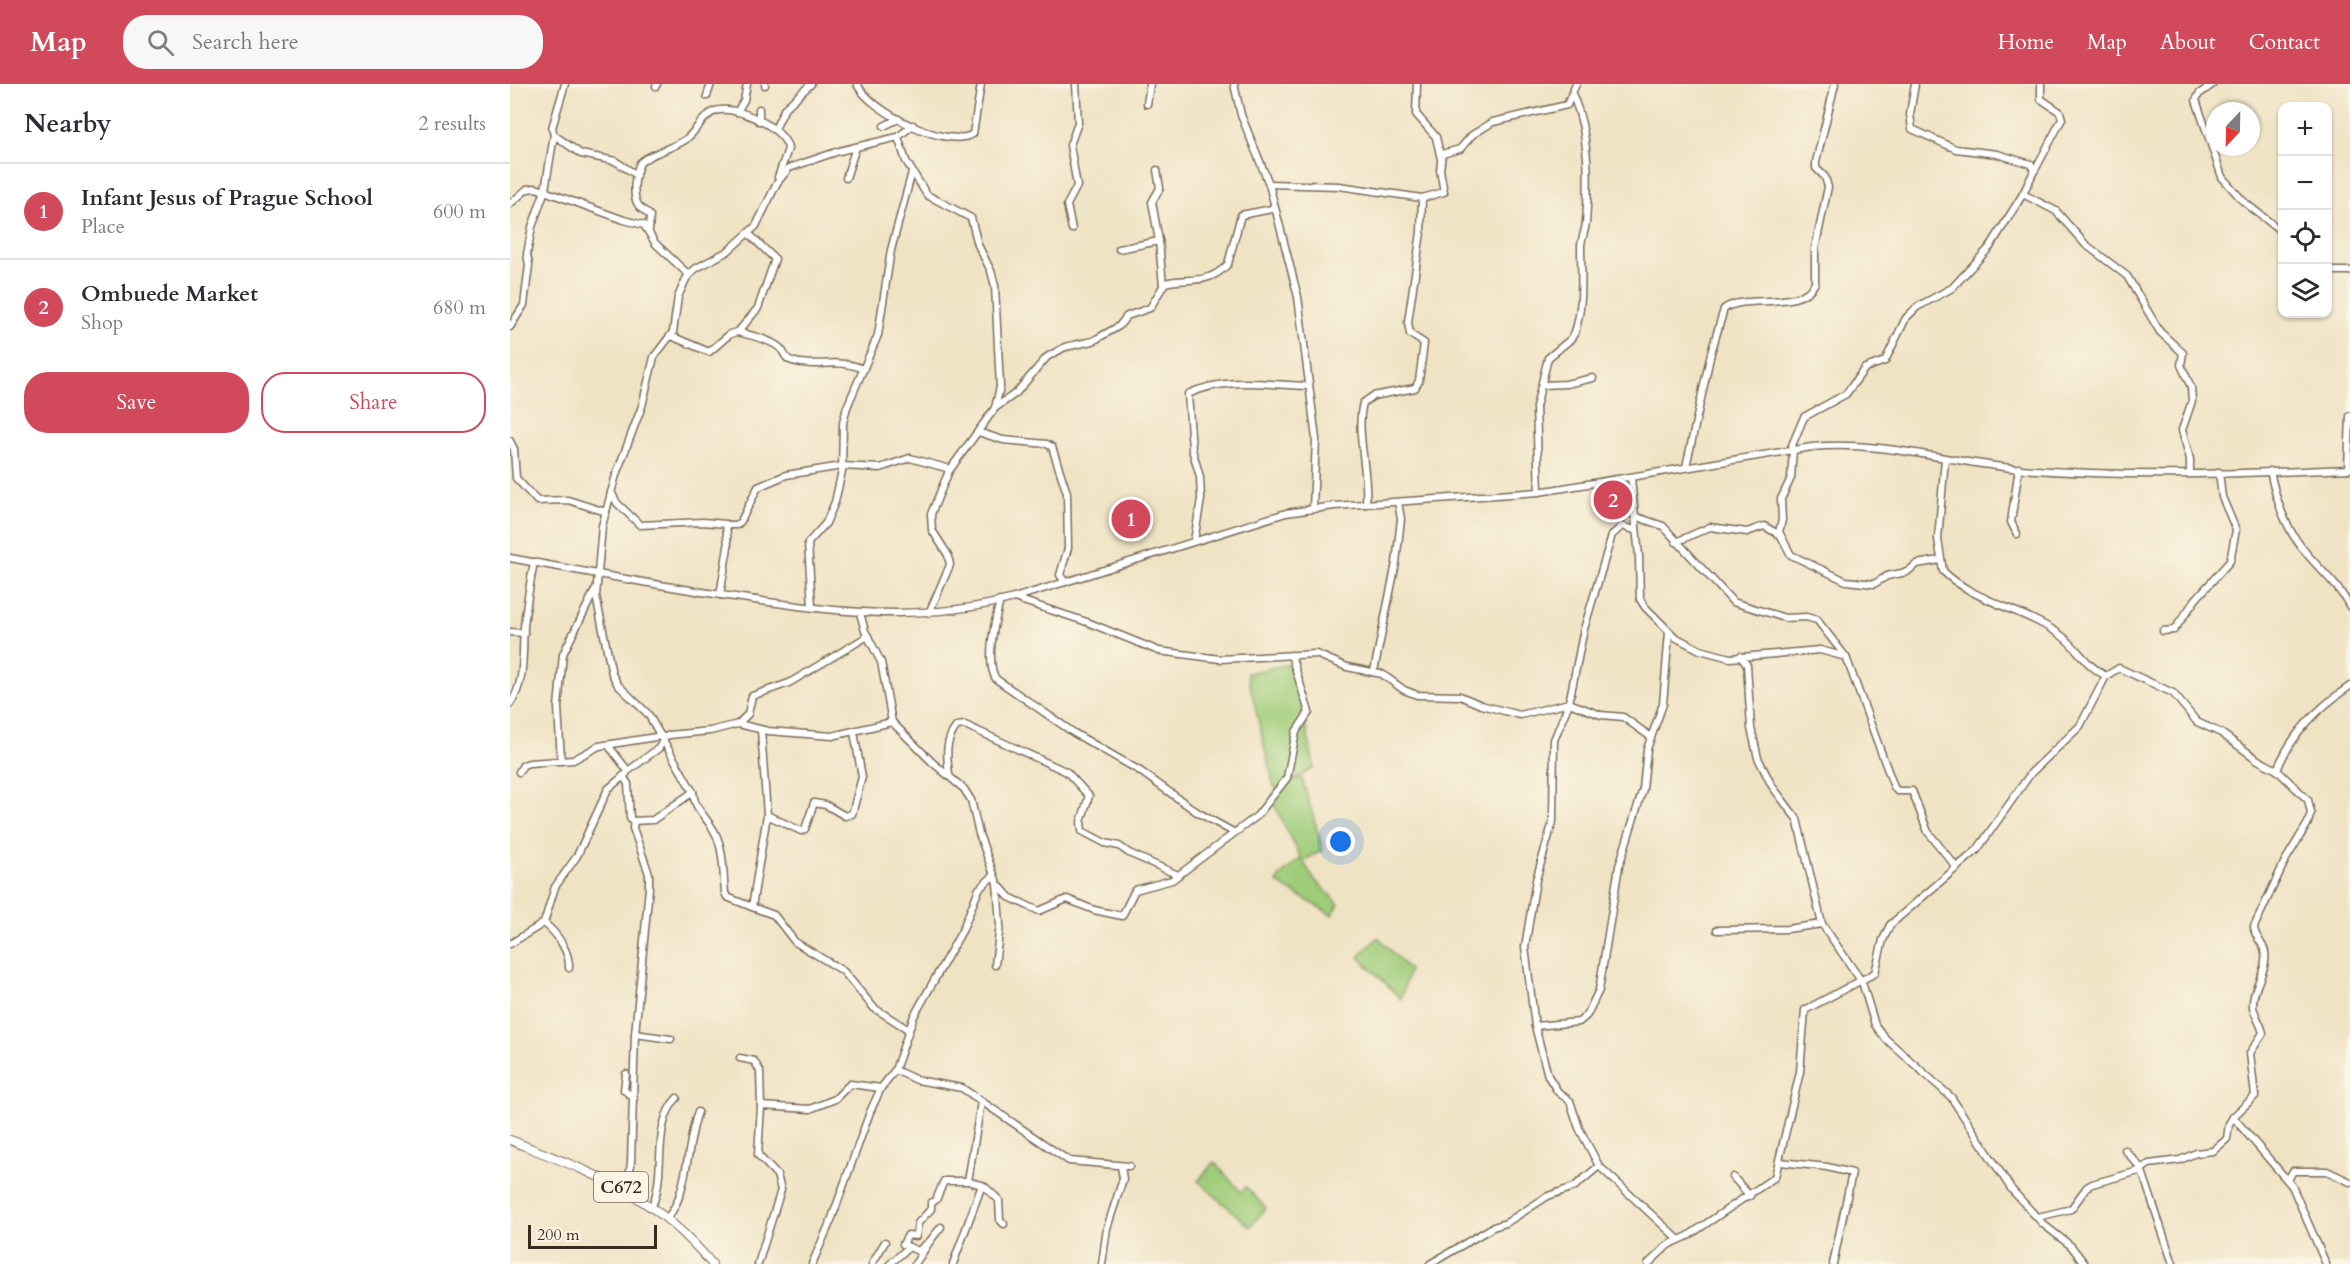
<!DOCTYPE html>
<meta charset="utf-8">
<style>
:root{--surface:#fff;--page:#f7f7f7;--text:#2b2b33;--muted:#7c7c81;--line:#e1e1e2;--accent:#d1495b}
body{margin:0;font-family:Cardo,serif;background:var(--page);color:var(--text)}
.controls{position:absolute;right:18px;top:18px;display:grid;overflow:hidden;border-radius:12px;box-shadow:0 2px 4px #0004}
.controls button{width:54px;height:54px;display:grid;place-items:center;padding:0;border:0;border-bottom:2px solid var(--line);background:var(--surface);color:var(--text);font:30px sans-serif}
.compass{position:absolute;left:1696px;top:18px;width:54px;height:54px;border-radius:50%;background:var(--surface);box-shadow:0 2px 4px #0004;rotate:202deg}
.scale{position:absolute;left:18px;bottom:15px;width:129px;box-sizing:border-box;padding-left:6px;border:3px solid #3b2a1e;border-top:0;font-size:16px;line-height:21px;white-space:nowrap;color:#3b2a1e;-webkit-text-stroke:4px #fcf5e5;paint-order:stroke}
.you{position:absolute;left:831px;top:758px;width:21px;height:21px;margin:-15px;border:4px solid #fff;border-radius:50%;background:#1a73e8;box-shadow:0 0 0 9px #1a73e833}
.badge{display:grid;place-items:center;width:39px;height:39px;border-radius:50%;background:var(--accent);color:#fff;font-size:20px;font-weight:700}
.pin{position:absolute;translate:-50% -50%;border:3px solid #fff;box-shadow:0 2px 6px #0006}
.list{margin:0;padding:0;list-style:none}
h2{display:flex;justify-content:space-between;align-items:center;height:78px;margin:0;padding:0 24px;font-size:26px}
h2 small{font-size:20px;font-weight:400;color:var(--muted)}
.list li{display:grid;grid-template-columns:39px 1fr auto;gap:18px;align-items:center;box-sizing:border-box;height:96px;padding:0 24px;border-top:2px solid var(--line)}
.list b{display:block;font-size:22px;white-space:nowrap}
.list p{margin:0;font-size:20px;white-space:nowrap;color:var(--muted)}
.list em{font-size:20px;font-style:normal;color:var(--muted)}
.actions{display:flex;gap:12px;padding:18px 24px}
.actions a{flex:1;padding:14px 0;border:2px solid var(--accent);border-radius:24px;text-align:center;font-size:21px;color:var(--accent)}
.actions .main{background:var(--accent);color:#fff}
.icon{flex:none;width:33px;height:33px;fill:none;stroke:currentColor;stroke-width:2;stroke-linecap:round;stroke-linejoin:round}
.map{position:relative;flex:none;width:1840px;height:1180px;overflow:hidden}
header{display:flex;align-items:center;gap:36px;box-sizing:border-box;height:84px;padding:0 30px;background:var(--accent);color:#fff}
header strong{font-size:28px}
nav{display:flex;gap:33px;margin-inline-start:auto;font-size:21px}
.search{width:420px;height:54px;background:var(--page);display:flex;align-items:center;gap:15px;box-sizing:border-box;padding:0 21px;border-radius:24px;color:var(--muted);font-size:22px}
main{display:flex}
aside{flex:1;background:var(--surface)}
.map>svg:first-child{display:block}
</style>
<header>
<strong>Map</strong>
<div class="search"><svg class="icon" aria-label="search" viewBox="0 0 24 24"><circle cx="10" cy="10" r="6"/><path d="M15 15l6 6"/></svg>Search here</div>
<nav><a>Home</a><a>Map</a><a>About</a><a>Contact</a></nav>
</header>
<main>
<aside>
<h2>Nearby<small>2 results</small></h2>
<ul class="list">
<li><span class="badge">1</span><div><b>Infant Jesus of Prague School</b><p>Place</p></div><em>600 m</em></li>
<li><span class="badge">2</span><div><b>Ombuede Market</b><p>Shop</p></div><em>680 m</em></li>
</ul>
<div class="actions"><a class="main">Save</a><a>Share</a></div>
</aside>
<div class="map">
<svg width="1840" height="1180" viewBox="0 0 1840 1180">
<rect width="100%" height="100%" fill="#fcf5e5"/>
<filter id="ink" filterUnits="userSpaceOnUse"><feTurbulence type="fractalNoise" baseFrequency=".0167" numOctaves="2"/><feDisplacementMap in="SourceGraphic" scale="12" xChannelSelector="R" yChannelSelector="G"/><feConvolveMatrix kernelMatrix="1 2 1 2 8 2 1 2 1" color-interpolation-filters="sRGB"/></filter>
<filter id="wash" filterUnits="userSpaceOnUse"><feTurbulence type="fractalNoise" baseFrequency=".008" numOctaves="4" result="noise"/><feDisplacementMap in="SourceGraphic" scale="24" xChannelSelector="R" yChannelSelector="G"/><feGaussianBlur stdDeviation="1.35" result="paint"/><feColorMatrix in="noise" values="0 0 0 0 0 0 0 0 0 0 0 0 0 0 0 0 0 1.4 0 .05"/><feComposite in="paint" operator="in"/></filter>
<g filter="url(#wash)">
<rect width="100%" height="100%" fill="#efe3c4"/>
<path fill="#efd6bc" d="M1119 398 1121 436 1085 430 1087 402Z"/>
<g fill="#9fcc79" stroke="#6d7b4c" stroke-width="1.5">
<path d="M783 579 804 681 803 685 776 700 792 694 813 766 793 777 803 794 829 820 822 831 767 799 770 792 791 774 761 715 767 704 764 703 737 589Z"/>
<path d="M868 853 899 886 891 915 849 873Z"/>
<path d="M704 1078 731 1108 736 1103 756 1124 740 1143 688 1097Z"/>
</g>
</g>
<g filter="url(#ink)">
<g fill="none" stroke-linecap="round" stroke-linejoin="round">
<defs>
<g id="minor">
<path d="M347 0C359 26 436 66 463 50L471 0"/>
<path d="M724 0 731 31 759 100 788 213 806 355 803 424"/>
<path d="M907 0 906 30 926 53 931 75"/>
<path d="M1405 0 1400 30 1402 45 1446 65 1487 70 1521 80 1524 87 1513 110 1546 127 1575 160 1617 192 1650 248 1673 269 1671 281 1681 303 1682 317 1672 346 1680 375V389"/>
<path d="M1703 0 1689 10 1686 16 1712 93 1733 117 1772 148"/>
<path d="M255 1V0"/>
<path d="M146 2 147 0"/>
<path d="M197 12 201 0"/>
<path d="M637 20 640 0"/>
<path d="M227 28 234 16 237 0"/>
<path d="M249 37V25"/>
<path d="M403 41 388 53 396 77 417 111 461 134 468 161 481 187 485 202 490 303 485 324 439 387 421 430 422 446 438 471 440 481 419 529"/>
<path d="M374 42 388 35"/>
<path d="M265 45 275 24 301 0"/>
<path d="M44 51 42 44 55 0"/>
<path d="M647 86 650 104 642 118 649 157 653 202"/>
<path d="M1525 86 1552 35 1550 28 1531 15V0"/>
<path d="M336 94 346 63"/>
<path d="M759 100 829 102 912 114 934 108 930 86 932 70 950 65 962 51 983 38 1057 21 1066 0"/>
<path d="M0 120 17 105 26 104 114 136 134 141 145 159 179 191"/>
<path d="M562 145 557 121 567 102 560 61 568 39 566 0"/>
<path d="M139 146 140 132C137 128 132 126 129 122 121 112 125 90 130 79 138 70 163 64 175 56 187 47 191 33 205 27 225 20 276 44 278 65L268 93"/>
<path d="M609 165 649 157"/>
<path d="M1818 187H1840"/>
<path d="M0 243 14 221 19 181 17 170 22 143 35 106 44 51 71 70 105 77 125 90"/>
<path d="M228 248 248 224 265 175 238 149"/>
<path d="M161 252 199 268 220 250 227 248C239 251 260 255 270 264 276 269 273 274 282 277 308 285 325 273 354 285"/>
<path d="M1032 301 1056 300 1083 294"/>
<path d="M485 324 506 309 537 273 555 263 583 257 609 242 617 232 640 224 655 199C678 193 698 202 718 180L731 131 762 125 764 121"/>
<path d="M468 348 493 356 537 360 542 363 557 409 558 464 550 491 555 498"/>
<path d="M0 357 4 365 6 394 27 417 58 416 96 428"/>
<path d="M1280 366 1294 333 1336 310 1355 284 1375 277 1396 234 1407 223 1442 204 1480 163 1513 110"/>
<path d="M1283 366 1281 394 1271 415 1272 436 1269 448 1281 471 1336 497 1364 500 1377 492 1397 488 1407 480 1430 476"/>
<path d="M1435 375 1428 455 1433 487C1464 518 1517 526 1552 552 1569 565 1576 582 1596 592"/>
<path d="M1176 383 1201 269 1214 225C1234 209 1291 228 1305 199V165L1318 103 1315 93 1306 84V78L1325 0"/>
<path d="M1838 385 1840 332"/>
<path d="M1760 387C1765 411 1773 437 1787 457 1803 481 1827 497 1840 523"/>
<path d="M1121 394 1129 472 1130 515 1135 523 1165 553 1190 566 1220 574 1310 566 1336 573 1384 703 1387 707H1402L1418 748 1447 784"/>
<path d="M101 408 107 419 130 441 193 438 216 440 218 463 210 511"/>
<path d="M1029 408 1026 323 1038 274 1061 255 1065 248C1074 220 1071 190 1071 161 1072 154 1075 147 1076 139 1079 97 1080 51 1063 12"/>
<path d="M856 420C859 387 845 348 853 319L863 312 905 304 909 297 914 259 900 250 898 238 911 148 912 114"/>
<path d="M1124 432 1153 442 1223 518 1275 534 1296 533 1307 536 1336 573"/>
<path d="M216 441H227L231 437 248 403 276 391 332 382 370 384 400 374 440 385"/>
<path d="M1124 446 1112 442 1102 451 1074 545 1059 619 1044 656 1043 737 1026 796 1015 863 1025 942 1038 992 1048 1008 1060 1017 1069 1044 1089 1082 1169 1156"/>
<path d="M1507 450 1501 438 1509 384"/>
<path d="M684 457 691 415 690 393 682 365 678 310C717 292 757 301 798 302"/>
<path d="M1166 458 1200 443 1237 448 1254 442 1270 451"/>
<path d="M0 474C70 487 140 500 211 511 311 526 404 541 504 514L776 429 824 422 1029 408 1302 363C1372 356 1442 379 1511 385 1620 394 1731 390 1840 385"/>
<path d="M504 514 577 538 649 567 710 575 806 570 837 583 872 590 894 606 907 611 950 612 971 621 1010 631 1059 619 1091 631 1113 633 1141 653"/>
<path d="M490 517C485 536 475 578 486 595L564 649 630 687 687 728 723 748"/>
<path d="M302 523 298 459 316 439 325 418 332 387 333 339 337 323 368 251 381 166 402 88"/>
<path d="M350 529 355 547 371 578 382 638 422 678 454 705 461 716 469 750 487 799 490 841 485 881"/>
<path d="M1653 547 1664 546 1686 515 1720 477 1726 446 1712 413 1709 388"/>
<path d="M0 548 14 549"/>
<path d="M1230 572 1237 581 1241 644 1248 674 1262 702 1287 735 1312 840 1352 898 1365 941 1376 955 1441 1013 1502 1106 1533 1140 1561 1162 1575 1180"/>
<path d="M864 587 886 479 891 435 888 418"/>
<path d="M0 620C16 599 12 567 14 543 16 521 20 500 24 478"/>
<path d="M228 640 238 630 242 612 279 599 358 552"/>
<path d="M251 646 257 731 242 823 264 831 285 858 333 887 364 924 399 946"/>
<path d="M98 661 118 687 149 664 154 654 159 651 200 647 228 640 258 647 322 652 382 638"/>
<path d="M51 677 48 623 53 570 86 504"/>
<path d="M1767 686C1782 649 1808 624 1840 602"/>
<path d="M9 688 13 681 19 679 63 676 89 662 152 652"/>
<path d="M439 691C437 673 434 657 447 642L455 641 557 688 579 712 571 738 572 747 595 759 609 762 619 769 668 791"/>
<path d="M113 692 118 700 120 734 122 737 143 736 183 708 138 630 108 601 102 590 86 512 92 442 106 391 132 322 144 273 163 248 168 213 176 195 185 185 218 167 246 142 267 99 279 84 329 67 388 53"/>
<path d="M183 708C184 727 201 736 207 753 214 770 213 790 215 809L217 813 242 823"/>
<path d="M257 731 291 747 295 745 304 719 316 721 335 732 342 730 352 693 344 648"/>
<path d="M124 737 123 744 139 790V804L125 950"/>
<path d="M487 799 499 813 529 827 557 815 584 826 612 832 625 806 662 796 747 732 777 694 786 648 799 628 781 571"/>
<path d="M34 839 45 803 67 772 98 705 116 690"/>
<path d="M1207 846 1277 845 1312 840"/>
<path d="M0 860 34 839C47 849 60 868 59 884"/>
<path d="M1025 942 1069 938 1077 931 1089 906 1109 782 1133 705 1137 665 1153 620 1159 548"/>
<path d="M230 974 244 977 250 987 251 1022"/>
<path d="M385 986 407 996 452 1004 559 1077 619 1082"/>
<path d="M116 990 114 1006 124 1014"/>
<path d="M1615 1066 1631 1084 1663 1180"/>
<path d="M1270 1078 1317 1083 1342 1089 1323 1180"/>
<path d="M1223 1093 1240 1112"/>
<path d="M1778 1096 1783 1087H1817L1840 1098"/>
<path d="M458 1097 474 1102 489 1116 490 1136 494 1140"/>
<path d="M114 1105 119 1094 121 1078 125 950 161 955"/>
<path d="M142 1122C157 1089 141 1041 167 1014"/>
<path d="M1528 1133 1561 1125 1577 1103 1582 1100 1629 1087 1639 1080 1670 1076 1686 1069 1703 1067 1717 1055 1719 1040 1723 1033"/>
<path d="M157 1134C179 1110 176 1059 188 1028"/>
<path d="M420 1157 431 1143"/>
<path d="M399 1163 408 1167 420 1157 405 1180"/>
<path d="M248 1180 271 1106 267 1091 248 1071 251 1022 300 1025 325 1015 340 1000 371 1004"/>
<path d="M302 1180 322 1134 360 1028 371 1004 385 986 404 932 452 847 469 805 484 791"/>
<path d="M362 1180 375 1158"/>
<path d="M380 1180 399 1163 393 1160 398 1151 406 1152 408 1139 421 1125V1119L426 1116 434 1097H458L471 1018"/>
<path d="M443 1180 472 1101"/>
<path d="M592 1180 597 1144 613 1095 611 1082"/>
<path d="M920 1180 983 1143 996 1139 1038 1112 1064 1103 1089 1082"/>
<path d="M1138 1180 1158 1161 1178 1152 1265 1093 1290 988 1295 926 1365 889 1373 856 1380 841 1467 766 1521 689 1570 642 1596 592 1609 584 1663 609 1687 638 1711 649 1748 676 1767 686 1798 716 1801 729 1798 739 1775 777 1744 843C1744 853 1753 858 1755 868 1758 888 1741 904 1743 923 1745 932 1751 940 1753 949L1740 969 1745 1012 1723 1033 1782 1102 1816 1180"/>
</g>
<path id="major" d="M0 1056C82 1089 144 1109 202 1180"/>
</defs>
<use href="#minor" stroke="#7a6b58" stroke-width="9"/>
<use href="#major" stroke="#7a6b58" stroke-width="10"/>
<use href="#minor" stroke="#fff" stroke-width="6"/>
<use href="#major" stroke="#fff" stroke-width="8"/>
</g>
</g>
<g text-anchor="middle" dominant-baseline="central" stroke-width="4.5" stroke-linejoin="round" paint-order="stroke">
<rect fill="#fcf5e5" stroke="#75675a" stroke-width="1.5" x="84" y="1088" width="54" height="30" rx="4.5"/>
<g font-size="18" font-weight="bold" fill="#3b2a1e">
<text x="111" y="1103">C672</text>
</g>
</g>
</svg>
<div class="controls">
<button>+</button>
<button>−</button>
<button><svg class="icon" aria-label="locate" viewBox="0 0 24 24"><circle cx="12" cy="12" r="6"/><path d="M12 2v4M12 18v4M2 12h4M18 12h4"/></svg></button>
<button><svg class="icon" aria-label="layers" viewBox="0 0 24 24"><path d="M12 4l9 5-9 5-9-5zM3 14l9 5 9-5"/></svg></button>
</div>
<svg class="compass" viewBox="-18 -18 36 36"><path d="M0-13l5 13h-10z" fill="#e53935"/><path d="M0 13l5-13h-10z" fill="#7c7c81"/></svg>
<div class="scale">200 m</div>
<div class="you"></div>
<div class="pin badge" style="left:621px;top:435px">1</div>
<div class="pin badge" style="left:1103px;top:416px">2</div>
</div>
</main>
